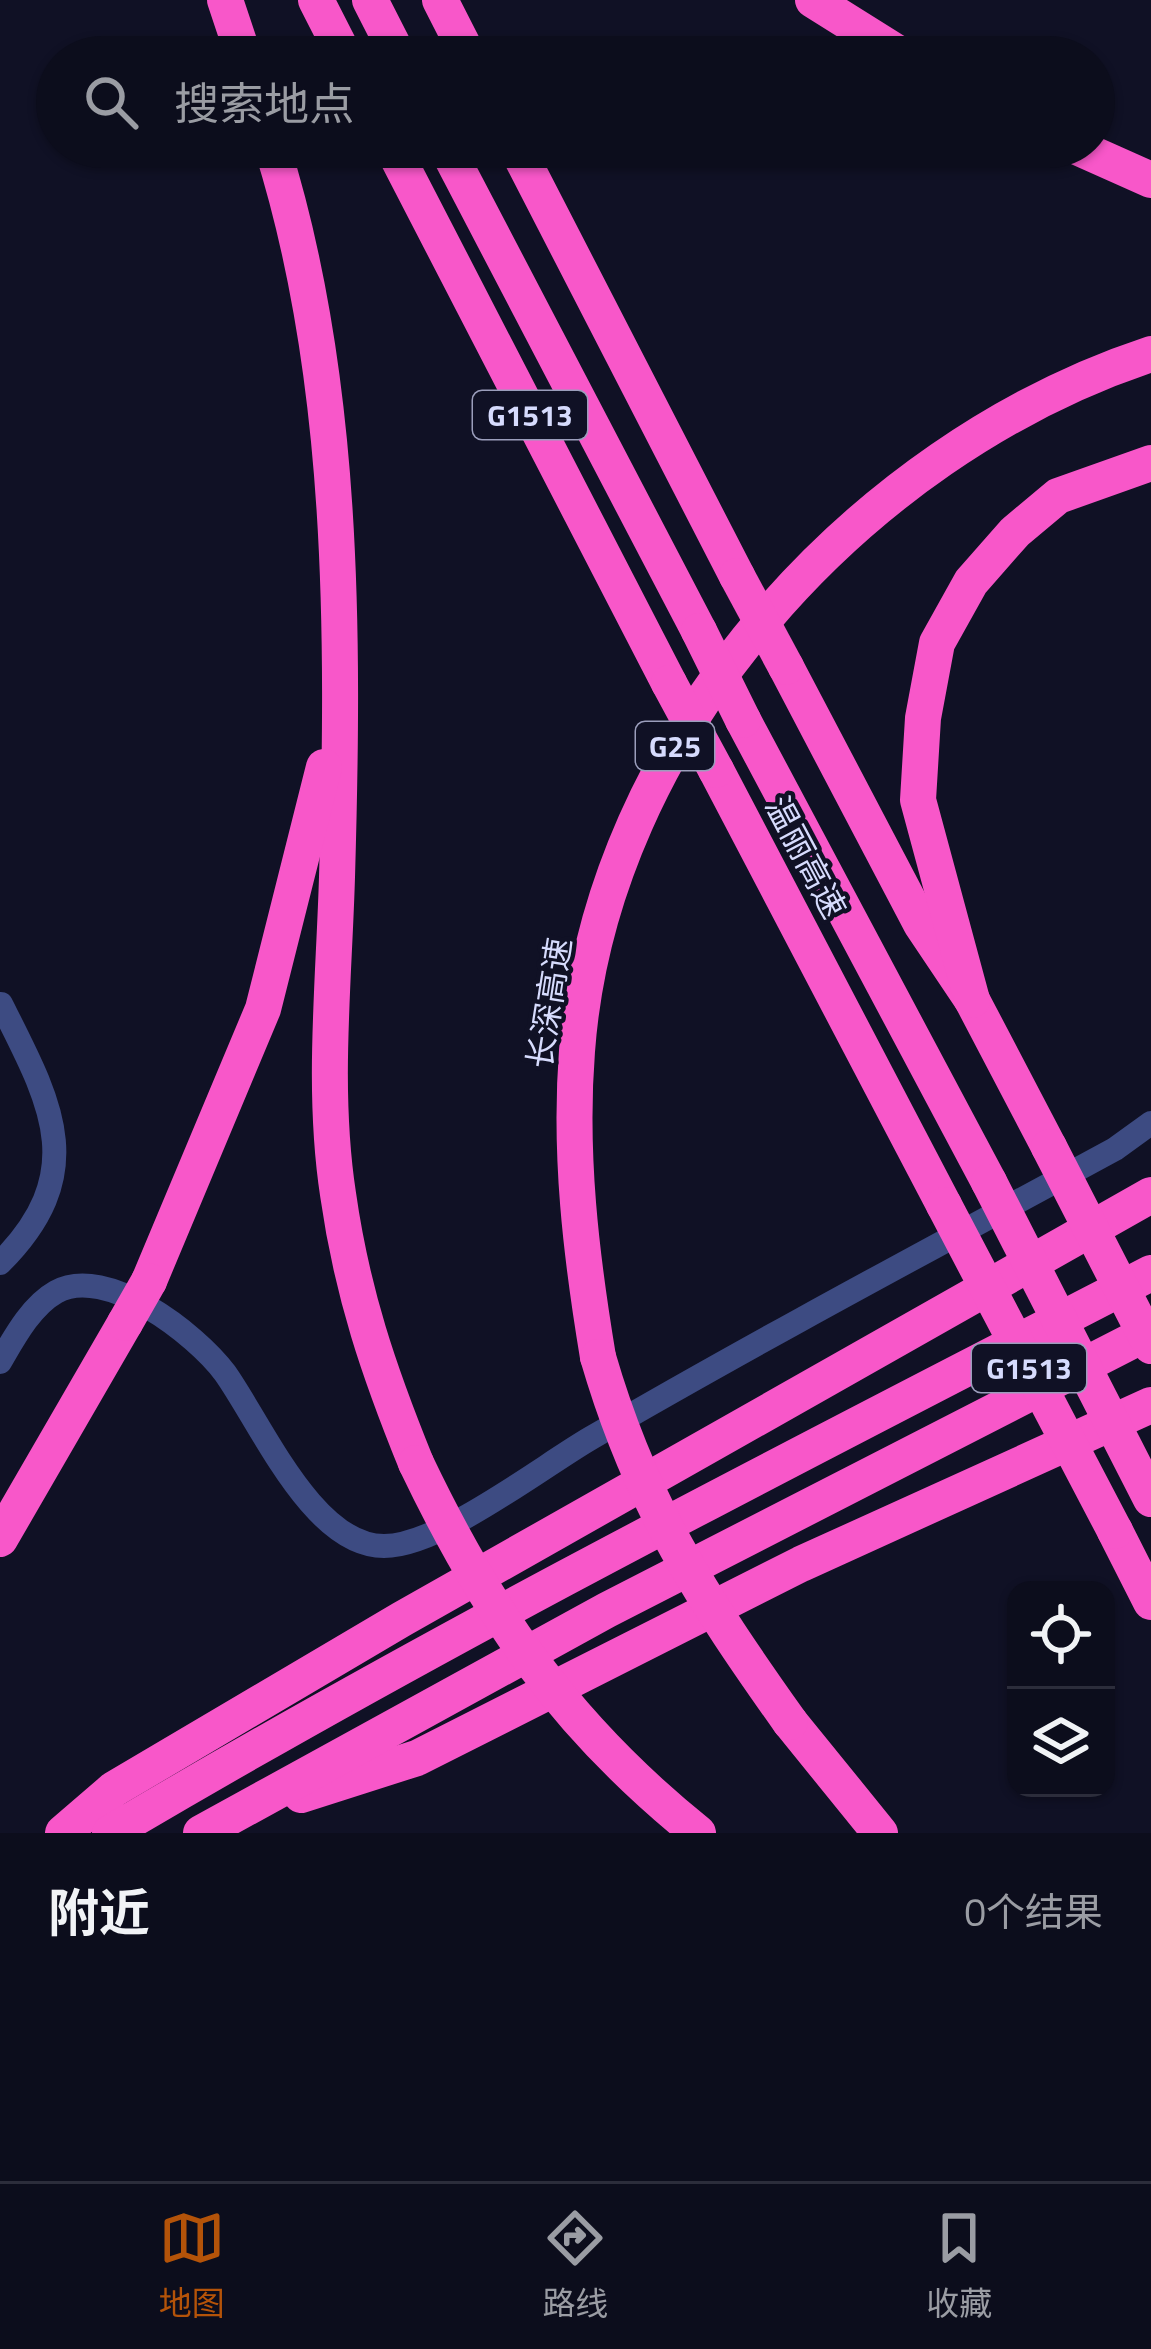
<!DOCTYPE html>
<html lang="zh">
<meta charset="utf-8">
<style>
:root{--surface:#0c0d1c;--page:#1a1b29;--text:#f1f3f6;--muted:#9a9ca3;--line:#2c2d3b;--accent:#b45309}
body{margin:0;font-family:"Titillium Web","Noto Sans SC",sans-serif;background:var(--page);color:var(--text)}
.controls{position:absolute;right:36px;bottom:36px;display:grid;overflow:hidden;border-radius:24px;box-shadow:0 3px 9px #0004}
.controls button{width:108px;height:108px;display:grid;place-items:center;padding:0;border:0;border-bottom:3px solid var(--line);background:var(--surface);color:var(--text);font:60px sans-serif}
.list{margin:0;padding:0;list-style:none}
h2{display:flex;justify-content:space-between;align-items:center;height:156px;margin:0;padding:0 48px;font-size:51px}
h2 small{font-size:39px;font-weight:400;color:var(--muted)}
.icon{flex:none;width:66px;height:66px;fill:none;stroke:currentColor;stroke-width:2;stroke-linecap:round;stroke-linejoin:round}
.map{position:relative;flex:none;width:1151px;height:1833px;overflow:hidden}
.search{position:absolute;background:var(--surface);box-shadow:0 3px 9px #0004;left:36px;right:36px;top:36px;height:132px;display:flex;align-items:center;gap:30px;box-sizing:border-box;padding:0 42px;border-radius:66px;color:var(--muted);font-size:45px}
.sheet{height:348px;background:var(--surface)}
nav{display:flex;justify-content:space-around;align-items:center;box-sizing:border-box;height:168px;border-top:3px solid var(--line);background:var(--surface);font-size:33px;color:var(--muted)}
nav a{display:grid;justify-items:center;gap:6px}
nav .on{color:var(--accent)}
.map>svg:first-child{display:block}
</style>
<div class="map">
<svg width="1151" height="1833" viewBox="0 0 1151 1833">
<rect width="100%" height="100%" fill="#101125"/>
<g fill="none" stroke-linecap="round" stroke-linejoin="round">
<path stroke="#3d4b82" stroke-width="24" d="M0 1263C91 1172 51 1103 1 1004"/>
<path stroke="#3d4b82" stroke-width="24" d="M0 1362C14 1338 31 1306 56 1292 106 1264 196 1334 225 1373 262 1425 313 1546 384 1546 440 1546 541 1467 591 1438 763 1338 940 1244 1115 1149L1151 1123"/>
<g stroke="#f857c9" stroke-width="36">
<path d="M225 0 244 57"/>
<path d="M316 0 345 57"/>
<path d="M370 0 399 57"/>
<path d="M440 0 469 57"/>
<path d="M813 0 904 57"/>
<path d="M272 147C345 379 344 636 337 877 334 982 322 1089 338 1194 352 1293 379 1372 416 1463"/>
<path d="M392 147 669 683"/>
<path d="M446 147 699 631"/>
<path d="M516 147 737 576"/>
<path d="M1077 147 1151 180"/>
<path d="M786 667 921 924 972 1000 1049 1147"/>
<path d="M743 720 989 1182"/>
<path d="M716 770 944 1205"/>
<path d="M972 1000 918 800 923 718 937 643 971 582 1015 532 1058 496 1151 463"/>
<path d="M149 1281 263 1009 324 767"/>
<path d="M598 1357C581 1255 569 1154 577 1051 600 737 859 450 1151 354"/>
<path d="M1115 1531 1151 1602"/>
<path d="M0 1539 125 1323"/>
<path d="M790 1722 880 1833"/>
<path d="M301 1795 417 1758 801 1564 1151 1405"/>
<path d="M63 1833 114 1789 402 1619 1151 1195"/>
<path d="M110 1833C449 1632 801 1454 1151 1273"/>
<path d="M201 1833 607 1610 1151 1331"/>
</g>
<g stroke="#f857c9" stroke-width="36">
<path d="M737 576 786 667"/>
<path d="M699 631 743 720"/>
<path d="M669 683 716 770"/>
<path d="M1049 1147 1151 1346"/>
<path d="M989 1182 1151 1499"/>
<path d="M944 1205 1115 1531"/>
<path d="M125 1323 149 1281"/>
<path d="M598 1357C641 1505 702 1598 790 1722"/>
<path d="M416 1463C489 1616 566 1727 698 1833"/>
</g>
</g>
<g text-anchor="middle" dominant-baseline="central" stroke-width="9" stroke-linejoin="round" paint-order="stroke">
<g fill="#101125" stroke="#9b9ebc" stroke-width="3">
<rect x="473" y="391" width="114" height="48" rx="9"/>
<rect x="636" y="722" width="78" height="48" rx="9"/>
<rect x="972" y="1344" width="114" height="48" rx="9"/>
</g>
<g font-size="30" font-weight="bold" fill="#d6dbfd">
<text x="530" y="415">G1513</text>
<text x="675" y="746">G25</text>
<text x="1029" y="1368">G1513</text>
</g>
<g font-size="33" fill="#d6dbfd" stroke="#101125">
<text transform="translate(806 857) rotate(62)">温丽高速</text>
<text transform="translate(549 1003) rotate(-81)">长深高速</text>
</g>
</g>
</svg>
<div class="controls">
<button><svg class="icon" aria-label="locate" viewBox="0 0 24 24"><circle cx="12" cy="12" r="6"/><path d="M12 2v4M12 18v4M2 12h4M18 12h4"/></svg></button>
<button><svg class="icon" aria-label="layers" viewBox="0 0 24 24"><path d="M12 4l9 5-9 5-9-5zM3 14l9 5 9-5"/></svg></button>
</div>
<div class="search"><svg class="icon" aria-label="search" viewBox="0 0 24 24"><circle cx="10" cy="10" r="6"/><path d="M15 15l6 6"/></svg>搜索地点</div>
</div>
<section class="sheet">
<h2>附近<small>0个结果</small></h2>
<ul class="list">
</ul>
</section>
<nav>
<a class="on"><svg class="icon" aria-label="map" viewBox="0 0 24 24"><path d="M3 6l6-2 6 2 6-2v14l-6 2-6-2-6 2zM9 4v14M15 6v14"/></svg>地图</a>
<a><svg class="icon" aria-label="directions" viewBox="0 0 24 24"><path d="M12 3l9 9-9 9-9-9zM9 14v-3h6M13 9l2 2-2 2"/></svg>路线</a>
<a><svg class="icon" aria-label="saved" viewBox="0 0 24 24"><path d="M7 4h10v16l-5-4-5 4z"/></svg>收藏</a>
</nav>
